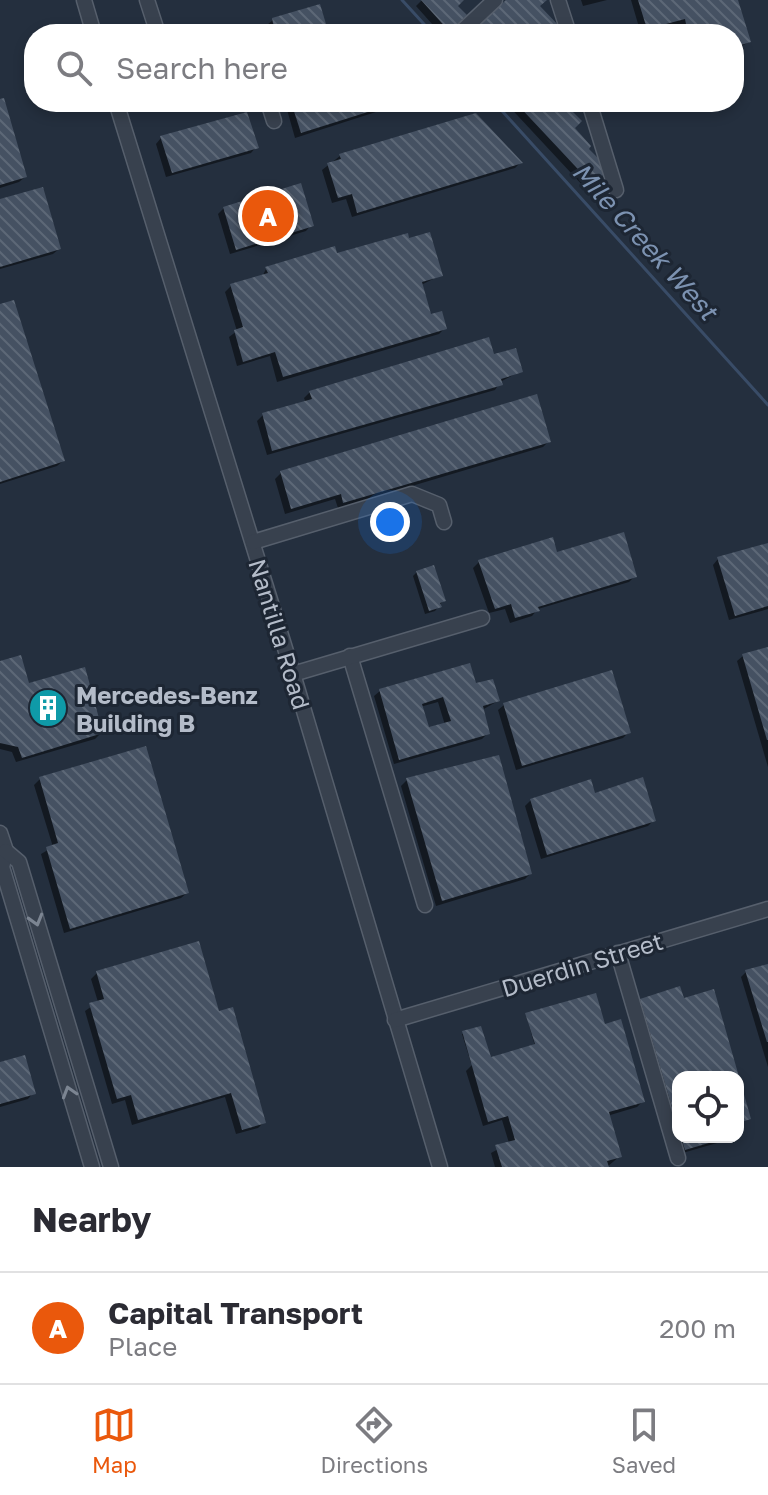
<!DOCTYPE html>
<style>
:root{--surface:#fff;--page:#f2f2f3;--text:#2b2b33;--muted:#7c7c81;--line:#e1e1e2;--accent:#ea580c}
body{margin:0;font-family:"Golos Text",sans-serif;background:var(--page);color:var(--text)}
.controls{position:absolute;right:24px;bottom:24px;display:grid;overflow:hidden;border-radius:16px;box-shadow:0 4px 12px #0003}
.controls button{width:72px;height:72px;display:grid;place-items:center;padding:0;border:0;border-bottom:2px solid var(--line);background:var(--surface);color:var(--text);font:40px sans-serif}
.you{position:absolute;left:390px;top:522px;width:28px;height:28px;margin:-20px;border:6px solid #fff;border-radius:50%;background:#1a73e8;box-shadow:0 0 0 12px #1a73e833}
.badge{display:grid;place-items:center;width:52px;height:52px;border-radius:50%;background:var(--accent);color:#fff;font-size:26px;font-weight:700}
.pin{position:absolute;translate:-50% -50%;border:4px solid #fff;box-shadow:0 2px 8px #0006}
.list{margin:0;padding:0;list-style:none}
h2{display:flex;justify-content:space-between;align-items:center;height:104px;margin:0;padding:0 32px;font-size:34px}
h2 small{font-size:26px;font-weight:400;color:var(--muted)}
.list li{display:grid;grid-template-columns:52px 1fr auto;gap:24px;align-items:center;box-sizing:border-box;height:112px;padding:0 32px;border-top:2px solid var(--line)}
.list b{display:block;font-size:30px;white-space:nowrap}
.list p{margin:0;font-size:26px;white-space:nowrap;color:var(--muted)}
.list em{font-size:26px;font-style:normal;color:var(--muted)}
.icon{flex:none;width:44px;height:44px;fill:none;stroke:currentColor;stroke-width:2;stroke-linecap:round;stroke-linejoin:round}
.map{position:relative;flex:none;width:768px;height:1167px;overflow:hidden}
.search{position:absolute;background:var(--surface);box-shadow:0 4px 12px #0003;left:24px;right:24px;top:24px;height:88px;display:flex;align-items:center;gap:20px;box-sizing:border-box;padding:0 28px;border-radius:32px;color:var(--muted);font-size:30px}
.sheet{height:216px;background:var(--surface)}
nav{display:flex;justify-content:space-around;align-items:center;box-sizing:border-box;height:112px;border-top:2px solid var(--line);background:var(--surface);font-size:22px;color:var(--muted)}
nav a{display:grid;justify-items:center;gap:4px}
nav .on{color:var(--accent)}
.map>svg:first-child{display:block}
</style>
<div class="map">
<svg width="768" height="1167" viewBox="0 0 768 1167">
<defs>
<pattern id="building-back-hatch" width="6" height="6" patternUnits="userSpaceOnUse" patternTransform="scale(2)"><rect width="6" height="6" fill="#455162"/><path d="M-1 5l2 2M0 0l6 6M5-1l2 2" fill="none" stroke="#5d6877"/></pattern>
</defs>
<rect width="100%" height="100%" fill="#242f3e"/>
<g fill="#0007" fill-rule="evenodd">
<path d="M422 0H462L455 6 464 15 441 34 416 6Z"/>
<path d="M508 0H544L537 7 551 34H480L477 30Z"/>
<path d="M581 0H607L583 6Z"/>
<path d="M631 0H736L749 42 734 50V34H682L679 24 641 34Z"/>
<path d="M273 20 327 34H270L267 25Z"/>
<path d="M0 101 25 177 19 182 0 188Z"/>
<path d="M290 102H383L384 105 379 111 295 138 286 106Z"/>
<path d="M505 102H565L562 104 595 180 585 188Z"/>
<path d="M161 138 256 147 251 153 166 177 156 144Z"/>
<path d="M340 156 520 163 515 168 352 217 346 199 332 203 322 170Z"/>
<path d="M0 201 59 249 53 254 0 269Z"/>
<path d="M224 208 311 225 306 231 230 254 218 214Z"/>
<path d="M336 256 441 275 421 285 430 316 445 328 439 334 277 382 270 356 237 366 229 337 237 331 225 292 231 286 262 277 266 269Z"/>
<path d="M0 306 63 461 57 466 0 484Z"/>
<path d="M492 357 521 371 500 382 495 390 267 455 257 421 263 415 306 403 304 398 310 392Z"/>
<path d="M549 441 543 447 338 508 335 499 285 514 275 479 281 473Z"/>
<path d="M552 540 556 555 635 576 629 582 538 609 532 616 510 623 505 609 489 613 473 568 479 562Z"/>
<path d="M768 545V609L729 620 713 565 718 559Z"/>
<path d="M417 572 443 601 435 611 425 614 413 576Z"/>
<path d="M768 649V767L737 661 743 656Z"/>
<path d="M0 663 27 686 101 733 95 739 16 762 12 752 0 749Z"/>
<path d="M475 686 498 701 482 710 488 733 482 739 394 764 374 696 380 691ZM438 702 445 725 428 730 420 707Z"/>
<path d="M504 705 629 732 623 738 516 770 498 710Z"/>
<path d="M497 757 530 874 525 879 436 906 401 786 407 780Z"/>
<path d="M40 779 187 893 181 898 64 933 41 854 53 847 34 785Z"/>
<path d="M594 795 654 820 648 826 541 859 525 806 531 800Z"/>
<path d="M768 966V1067L741 977 746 972Z"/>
<path d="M97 973 218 1013 264 1122 258 1128 236 1134 225 1097 132 1125 125 1100 112 1104 85 1011 98 1002 91 979Z"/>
<path d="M641 1000H682L737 1077H678V1137H722L717 1143 679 1154 635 1006Z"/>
<path d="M526 1015 603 1023 642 1102 637 1107 607 1116 620 1156 607 1167H495L491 1153 509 1143 502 1120 483 1126 466 1071 474 1063H471L462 1034 480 1028 484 1062 535 1046Z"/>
<path d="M0 1064 33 1093 28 1099 0 1107Z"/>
</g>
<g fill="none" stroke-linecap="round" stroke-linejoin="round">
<g stroke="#394c67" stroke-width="3">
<path d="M402 0 433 34"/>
<path d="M494 102 768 405"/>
</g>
</g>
<g fill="url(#building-back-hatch)" fill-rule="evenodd">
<path d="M421 0H464L458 6 467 15 450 32Z"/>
<path d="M506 0H547L540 6 560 27 553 34H484L488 31 481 23Z"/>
<path d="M638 0H738L751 42 734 47V34H688L685 19 647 29Z"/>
<path d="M320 4 329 34H275L272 18Z"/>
<path d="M4 98 27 177 0 185V99Z"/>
<path d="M291 102H386L387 106 301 133Z"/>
<path d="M515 102H567L565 104 582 121 575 128 591 146 589 149 600 160 604 174 592 184Z"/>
<path d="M247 112 259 148 172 173 160 136Z"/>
<path d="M476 113 523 163 357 213 352 194 338 198 327 163 341 159 339 154Z"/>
<path d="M301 183 314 226 236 250 223 207Z"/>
<path d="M43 187 61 249 0 267V199Z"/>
<path d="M430 232 443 276 422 282 431 314 442 311 447 329 283 377 275 352 243 362 234 330 243 327 230 284 268 273 265 267 335 246 337 253 408 233 409 238Z"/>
<path d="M14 300 65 461 0 482V304Z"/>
<path d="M489 337 494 354 516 348 523 372 501 379 503 385 272 451 262 413 312 399 309 391Z"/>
<path d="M537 394 551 442 343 503 341 494 291 509 280 471Z"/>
<path d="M624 532 637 577 538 607 540 611 515 618 511 604 495 609 478 560 553 537 557 552Z"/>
<path d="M768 543V606L735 616 717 557Z"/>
<path d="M434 565 446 601 440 603 442 607 429 611 416 571Z"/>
<path d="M768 647V740H767L742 654Z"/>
<path d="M21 655 29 683 85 667 103 733 22 758 18 747 0 743V661Z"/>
<path d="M470 663 476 683 493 679 500 701 483 706 490 734 399 760 379 689ZM443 697 451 721 429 727 422 704Z"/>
<path d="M612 670 631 733 522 766 503 703Z"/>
<path d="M146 746 189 893 70 929 46 847 58 843 39 777Z"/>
<path d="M499 755 532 874 442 901 406 778Z"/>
<path d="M643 777 656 821 547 855 530 799 591 779 595 793Z"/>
<path d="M199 941 219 1011 233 1007 266 1123 242 1130 231 1093 138 1120 131 1095 117 1099 89 1003 104 999 96 971Z"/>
<path d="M768 964V1042H767L745 970Z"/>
<path d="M680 986 684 998 714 989 751 1119 738 1123V1077H678L677 1124 640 999Z"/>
<path d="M596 993 605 1024 621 1019 645 1102 609 1112 622 1157 607 1161 609 1167H502L495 1145 515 1140 508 1116 488 1122 462 1031 481 1026 491 1057 535 1044 525 1013Z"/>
<path d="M25 1055 36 1094 0 1104V1062Z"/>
<path d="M681 1137H726V1138L685 1150Z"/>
</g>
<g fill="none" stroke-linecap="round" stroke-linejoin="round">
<defs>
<g id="minor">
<path d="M84 0 94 34"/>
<path d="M147 0 158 34"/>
<path d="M558 0 569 34"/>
<path d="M461 32 495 0"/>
<path d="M116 102 293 674 440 1167"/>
<path d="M268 102 274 121"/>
<path d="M589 102 616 190"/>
<path d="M253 542 412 494 439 505 444 522"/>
<path d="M350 656 425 905"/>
<path d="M293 674 482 618"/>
<path d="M0 833 6 851 2 867 92 1167"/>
<path d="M6 851 19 862 111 1167"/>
<path d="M618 953 678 1158"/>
<path d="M395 1020 768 909"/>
</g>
</defs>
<use href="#minor" stroke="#565f6c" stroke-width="17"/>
<use href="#minor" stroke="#38414e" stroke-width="14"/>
</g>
<defs><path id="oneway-chevron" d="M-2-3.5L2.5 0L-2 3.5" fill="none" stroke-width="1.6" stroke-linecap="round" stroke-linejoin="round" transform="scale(2)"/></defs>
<g stroke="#7c8592">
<use href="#oneway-chevron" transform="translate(36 920) rotate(74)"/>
<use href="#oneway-chevron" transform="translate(69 1092) rotate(-107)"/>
</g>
<defs>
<symbol id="building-disc" viewBox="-11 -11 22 22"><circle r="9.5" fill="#0f9aa8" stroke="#1d2633"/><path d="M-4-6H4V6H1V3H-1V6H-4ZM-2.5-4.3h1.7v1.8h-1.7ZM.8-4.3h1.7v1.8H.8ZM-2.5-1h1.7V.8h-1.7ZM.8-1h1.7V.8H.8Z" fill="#fff"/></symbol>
</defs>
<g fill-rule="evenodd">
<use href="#building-disc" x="26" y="686" width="44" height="44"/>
</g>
<g text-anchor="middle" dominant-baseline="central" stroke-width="6" stroke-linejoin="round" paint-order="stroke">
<g font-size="24" fill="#b4bcc9" stroke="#1d2633">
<text transform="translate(280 634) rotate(73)">Nantilla Road</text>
<text transform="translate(582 964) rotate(-17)">Duerdin Street</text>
</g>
<g font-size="24" font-weight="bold" fill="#b4bcc9" stroke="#1d2633" text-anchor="start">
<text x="76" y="694">Mercedes-Benz<tspan x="76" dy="28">Building B</tspan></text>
</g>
<g font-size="26" font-style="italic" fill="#7c92b1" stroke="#1d2633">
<text transform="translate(645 241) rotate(48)">Mile Creek West</text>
</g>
</g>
</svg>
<div class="controls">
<button><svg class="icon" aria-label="locate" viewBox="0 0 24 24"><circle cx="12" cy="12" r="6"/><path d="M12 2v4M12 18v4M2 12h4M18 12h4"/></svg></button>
</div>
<div class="you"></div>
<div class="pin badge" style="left:268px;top:216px">A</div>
<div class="search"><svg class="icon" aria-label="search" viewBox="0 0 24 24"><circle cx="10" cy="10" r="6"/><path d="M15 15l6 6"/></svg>Search here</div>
</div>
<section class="sheet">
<h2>Nearby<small></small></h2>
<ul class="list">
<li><span class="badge">A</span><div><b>Capital Transport</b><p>Place</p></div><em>200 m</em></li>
</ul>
</section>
<nav>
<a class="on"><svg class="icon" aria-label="map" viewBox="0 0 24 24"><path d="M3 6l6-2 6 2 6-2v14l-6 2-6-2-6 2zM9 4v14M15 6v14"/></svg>Map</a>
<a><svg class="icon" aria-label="directions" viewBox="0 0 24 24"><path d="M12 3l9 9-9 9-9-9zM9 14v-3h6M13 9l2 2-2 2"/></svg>Directions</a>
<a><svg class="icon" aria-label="saved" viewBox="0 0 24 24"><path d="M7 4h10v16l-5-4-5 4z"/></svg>Saved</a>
</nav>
